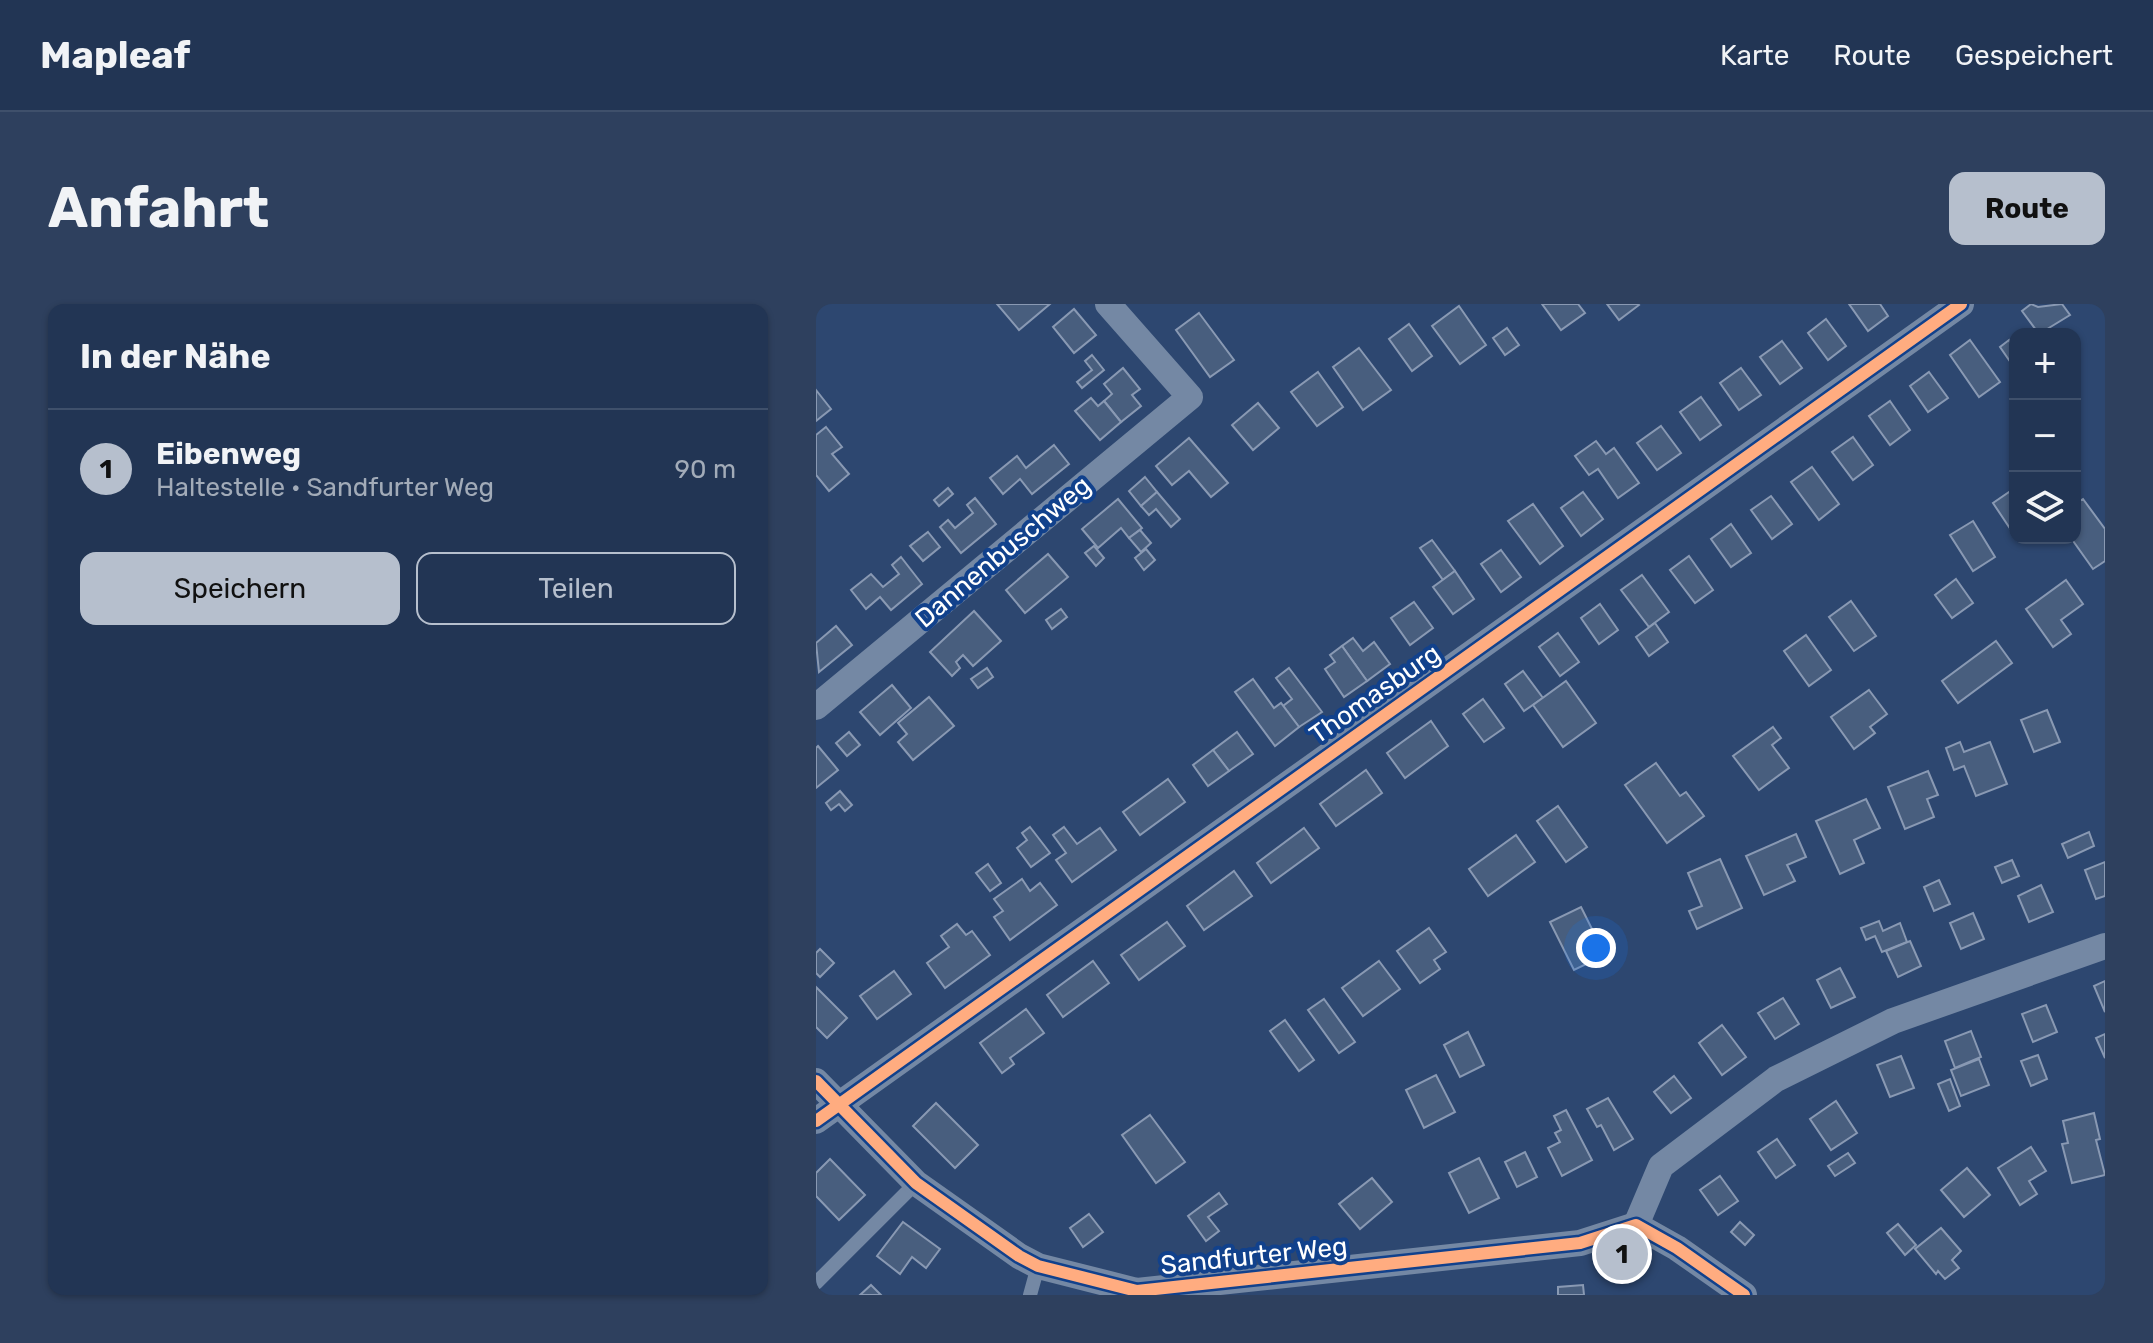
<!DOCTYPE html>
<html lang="de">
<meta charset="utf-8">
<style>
:root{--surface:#223554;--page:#2e405e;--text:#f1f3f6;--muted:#a2abb8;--line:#3f506b;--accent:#b6bfcd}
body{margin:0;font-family:Rubik,sans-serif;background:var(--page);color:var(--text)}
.controls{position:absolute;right:24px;top:24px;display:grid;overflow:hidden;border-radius:16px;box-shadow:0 2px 6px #0004}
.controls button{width:72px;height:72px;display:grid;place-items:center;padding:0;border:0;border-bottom:2px solid var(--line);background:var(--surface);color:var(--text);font:40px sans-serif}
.you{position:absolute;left:780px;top:644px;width:28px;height:28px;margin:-20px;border:6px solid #fff;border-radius:50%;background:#1a73e8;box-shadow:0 0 0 12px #1a73e833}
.badge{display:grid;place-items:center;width:52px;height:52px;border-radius:50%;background:var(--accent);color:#111;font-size:26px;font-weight:700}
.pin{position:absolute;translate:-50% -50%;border:4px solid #fff;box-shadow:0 2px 8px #0006}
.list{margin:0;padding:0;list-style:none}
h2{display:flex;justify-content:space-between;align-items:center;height:104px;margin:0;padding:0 32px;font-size:34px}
h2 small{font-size:26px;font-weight:400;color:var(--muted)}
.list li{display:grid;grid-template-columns:52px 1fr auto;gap:24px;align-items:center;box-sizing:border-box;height:120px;padding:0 32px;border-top:2px solid var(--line)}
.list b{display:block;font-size:30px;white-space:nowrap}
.list p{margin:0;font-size:26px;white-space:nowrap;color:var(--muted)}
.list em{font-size:26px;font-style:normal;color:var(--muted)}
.actions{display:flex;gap:16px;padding:24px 32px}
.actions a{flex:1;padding:18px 0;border:2px solid var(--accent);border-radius:16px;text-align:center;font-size:28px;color:var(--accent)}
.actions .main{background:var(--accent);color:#111}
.icon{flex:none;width:44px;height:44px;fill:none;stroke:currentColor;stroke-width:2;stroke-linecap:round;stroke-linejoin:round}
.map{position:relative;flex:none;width:1289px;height:991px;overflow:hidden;border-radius:16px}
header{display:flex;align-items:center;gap:48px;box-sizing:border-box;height:112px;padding:0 40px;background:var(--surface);border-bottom:2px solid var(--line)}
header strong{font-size:38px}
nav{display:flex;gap:44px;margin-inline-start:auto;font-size:28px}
.intro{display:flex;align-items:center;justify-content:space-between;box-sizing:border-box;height:192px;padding:0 48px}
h1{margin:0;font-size:56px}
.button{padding:20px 36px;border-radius:16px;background:var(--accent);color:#111;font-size:28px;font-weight:700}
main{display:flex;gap:48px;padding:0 48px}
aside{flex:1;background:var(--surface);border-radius:16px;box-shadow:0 2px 6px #0004}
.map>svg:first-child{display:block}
</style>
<header>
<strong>Mapleaf</strong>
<nav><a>Karte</a><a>Route</a><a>Gespeichert</a></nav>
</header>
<div class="intro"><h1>Anfahrt</h1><a class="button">Route</a></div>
<main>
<aside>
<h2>In der Nähe<small></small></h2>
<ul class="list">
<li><span class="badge">1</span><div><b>Eibenweg</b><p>Haltestelle · Sandfurter Weg</p></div><em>90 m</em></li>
</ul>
<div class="actions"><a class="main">Speichern</a><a>Teilen</a></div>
</aside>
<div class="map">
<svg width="1289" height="991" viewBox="0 0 1289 991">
<rect width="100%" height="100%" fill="#2d4770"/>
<g fill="#485e7e" stroke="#8999b3" stroke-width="2">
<path d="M181 0H234L203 26Z"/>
<path d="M726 0H762L769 9 745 26Z"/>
<path d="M791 0H822L823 1 803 16Z"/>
<path d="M1033 0H1064L1072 12 1052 27Z"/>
<path d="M1215 0 1222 3 1246 0 1254 11 1223 30 1206 7Z"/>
<path d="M643 2 670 41 644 60 616 22Z"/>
<path d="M258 5 280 31 258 49 237 23Z"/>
<path d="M383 9 418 56 394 73 360 26Z"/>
<path d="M1010 15 1030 42 1012 56 992 29Z"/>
<path d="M593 20 616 52 596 67 573 35Z"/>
<path d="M691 24 703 41 689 51 677 34Z"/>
<path d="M1154 36 1184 78 1163 93 1134 51Z"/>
<path d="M1193 36 1199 51 1193 56 1184 43Z"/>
<path d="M966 37 986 64 964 80 944 53Z"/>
<path d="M543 44 575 86 547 106 517 63Z"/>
<path d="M276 51 288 66 266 84 261 78 276 66 269 57Z"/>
<path d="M307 64 324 85 316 91 325 102 305 118 288 97 296 90 288 80Z"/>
<path d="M925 64 945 91 923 106 904 79Z"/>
<path d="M502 68 527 103 501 122 475 88Z"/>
<path d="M1113 68 1132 94 1112 108 1094 82Z"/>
<path d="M0 86 15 105 0 117Z"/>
<path d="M885 93 905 121 884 136 864 108Z"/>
<path d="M275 94 282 102 288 97 305 118 284 136 259 107Z"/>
<path d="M1074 97 1094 126 1074 141 1053 112Z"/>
<path d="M442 99 463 124 437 146 416 121Z"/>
<path d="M845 122 865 149 841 166 821 139Z"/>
<path d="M10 123 26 143 16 150 33 170 13 187 0 171V131Z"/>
<path d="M1037 133 1057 161 1037 176 1016 148Z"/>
<path d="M373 134 412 179 395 193 373 167 356 181 340 162Z"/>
<path d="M780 137 790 150 798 144 823 179 802 194 782 165 773 171 759 152Z"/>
<path d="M238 141 253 160 216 190 204 175 187 190 174 174 201 152 210 164Z"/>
<path d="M996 163 1023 200 1003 216 975 178Z"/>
<path d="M329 173 341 188 325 202 313 187Z"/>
<path d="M132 184 137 190 123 202 118 196Z"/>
<path d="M1199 184V232L1177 199Z"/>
<path d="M341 188 364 215 355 223 340 205 333 211 325 202Z"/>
<path d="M767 188 787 215 765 232 745 204Z"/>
<path d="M955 192 976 220 956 235 935 206Z"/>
<path d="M159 194 180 220 145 249 124 223 132 216 139 224 157 209 151 201Z"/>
<path d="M302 195 326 224 313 234 305 224 282 244 266 225Z"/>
<path d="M1267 195 1289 225V257L1277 265 1255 234H1259V200Z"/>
<path d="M717 200 747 242 724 260 692 217Z"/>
<path d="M1157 217 1179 253 1157 267 1134 231Z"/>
<path d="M915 220 935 249 915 263 895 235Z"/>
<path d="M324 226 335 239 325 248 313 234Z"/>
<path d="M112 228 124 243 107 257 94 242Z"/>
<path d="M616 236 639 267 627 276 604 244Z"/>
<path d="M278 242 288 254 280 262 269 249Z"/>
<path d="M330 245 339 256 328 266 319 254Z"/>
<path d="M685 246 705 273 685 288 665 260Z"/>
<path d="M232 250 252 273 209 309 190 286Z"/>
<path d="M873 252 897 286 879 299 854 266Z"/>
<path d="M85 253 106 280 75 306 64 293 50 305 35 286 55 270 67 283 83 270 76 261Z"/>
<path d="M639 267 658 295 637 310 617 283Z"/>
<path d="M826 271 853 308 833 323 805 286Z"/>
<path d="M1140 275 1157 299 1136 314 1119 291Z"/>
<path d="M1250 276 1267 300 1245 316 1255 330 1237 343 1210 305Z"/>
<path d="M1035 297 1060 332 1038 347 1013 313Z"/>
<path d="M598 298 617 324 594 341 575 314Z"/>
<path d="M784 300 802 326 783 340 765 314Z"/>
<path d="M245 305 251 313 236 325 230 316Z"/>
<path d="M158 307 185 337 157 362 147 351 140 358 144 364 136 372 114 348Z"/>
<path d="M839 319 852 338 833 352 820 333Z"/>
<path d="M20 322 36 341 3 368 0 339Z"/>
<path d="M742 329 763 358 744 372 723 343Z"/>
<path d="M990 331 1015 366 993 382 968 347Z"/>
<path d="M537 334 547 347 558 338 574 360 551 377 526 342Z"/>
<path d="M1180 337 1196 359 1142 399 1126 377Z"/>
<path d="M526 342 551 377 528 393 509 365 519 358 514 351Z"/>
<path d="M171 364 177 373 162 384 155 375Z"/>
<path d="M473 364 506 408 483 423 467 402 476 395 460 374Z"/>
<path d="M707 367 727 394 708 407 689 380Z"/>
<path d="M437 375 458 404 465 399 483 423 459 442 419 388Z"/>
<path d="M750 377 780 419 747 443 717 401Z"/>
<path d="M76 381 95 404 64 431 44 408Z"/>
<path d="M1053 386 1071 410 1054 423 1059 429 1038 445 1015 413Z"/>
<path d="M113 393 138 422 97 456 82 438 91 430 82 419Z"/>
<path d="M667 395 688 424 668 438 647 410Z"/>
<path d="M1231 406 1244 438 1218 448 1205 416Z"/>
<path d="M615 417 632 442 589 474 571 449Z"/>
<path d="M957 423 965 434 956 441 973 464 943 486 917 452Z"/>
<path d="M33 428 44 441 31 452 20 439Z"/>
<path d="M421 428 437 450 413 467 397 446Z"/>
<path d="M1144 438 1148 448 1174 438 1191 480 1160 492 1148 462 1138 466 1130 444Z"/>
<path d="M2 442 22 466 0 484V444Z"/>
<path d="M397 446 413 467 392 482 377 461Z"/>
<path d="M840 459 864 492 870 488 888 512 851 539 809 481Z"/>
<path d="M550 466 566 489 520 522 504 500Z"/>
<path d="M1112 467 1122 491 1111 495 1118 513 1089 525 1072 483Z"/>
<path d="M352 475 369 498 324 531 307 508Z"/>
<path d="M24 487 36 501 29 507 23 500 15 506 10 499Z"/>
<path d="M1050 495 1064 524 1038 536 1048 559 1024 570 1000 517Z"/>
<path d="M742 502 771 543 750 558 721 517Z"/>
<path d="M214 523 234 549 215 563 201 544 211 536 206 529Z"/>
<path d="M248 523 261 540 284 524 300 546 256 578 240 556 250 549 237 531Z"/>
<path d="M488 524 503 544 455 579 441 559Z"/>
<path d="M1273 528 1278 542 1252 554 1246 540Z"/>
<path d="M980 530 990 553 971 561 979 577 948 591 930 552Z"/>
<path d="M700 531 719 558 672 592 653 565Z"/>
<path d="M904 555 926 604 881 625 873 607 886 602 872 569Z"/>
<path d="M1196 556 1203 572 1186 579 1179 563Z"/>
<path d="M1289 558V592L1280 595 1269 566Z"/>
<path d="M172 560 185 579 174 587 160 569Z"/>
<path d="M418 567 436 592 388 626 371 602Z"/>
<path d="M206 575 214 587 224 579 241 601 194 636 178 613 187 607 178 595Z"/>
<path d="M1123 576 1134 600 1118 607 1108 583Z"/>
<path d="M1225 581 1237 608 1213 618 1202 592Z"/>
<path d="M765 603 789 651 758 666 734 618Z"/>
<path d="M1157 609 1168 635 1145 645 1134 619Z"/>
<path d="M1063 617 1067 627 1084 619 1091 638 1066 648 1059 632 1050 636 1045 624Z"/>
<path d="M351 618 369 642 323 676 305 651Z"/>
<path d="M141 620 150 631 156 627 174 651 129 684 111 659 133 643 125 632Z"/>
<path d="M613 624 630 648 618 656 624 665 604 679 581 647Z"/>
<path d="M1094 637 1105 662 1082 673 1070 647Z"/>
<path d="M4 645 18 659 4 673 0 669V649Z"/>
<path d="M277 657 293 679 247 713 231 691Z"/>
<path d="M563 657 584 685 547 712 526 684Z"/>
<path d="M1024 664 1039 693 1015 704 1001 676Z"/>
<path d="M78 667 95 690 61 715 44 692Z"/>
<path d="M1289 677V708L1278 682Z"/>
<path d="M0 683 31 714 11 734 0 723Z"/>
<path d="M967 694 983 720 959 735 942 709Z"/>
<path d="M508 695 539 738 523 749 492 706Z"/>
<path d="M1230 701 1241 728 1217 738 1206 710Z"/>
<path d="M210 705 228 729 194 754 198 760 186 769 164 739Z"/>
<path d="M469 716 498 756 483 767 454 727Z"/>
<path d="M906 721 930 753 906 771 883 739Z"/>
<path d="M1155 727 1165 753 1139 764 1129 737Z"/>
<path d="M652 728 668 761 644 773 628 741Z"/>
<path d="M1289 730V754L1280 734Z"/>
<path d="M1222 751 1231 775 1215 782 1205 757Z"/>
<path d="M1085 752 1098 784 1074 793 1061 761Z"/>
<path d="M1163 755 1173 781 1145 792 1135 766Z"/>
<path d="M620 771 639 808 608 824 590 786Z"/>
<path d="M858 772 875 794 855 809 838 788Z"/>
<path d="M1134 775 1144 802 1133 807 1122 780Z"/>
<path d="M792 794 817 835 798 846 785 821 781 823 771 805Z"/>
<path d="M1020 797 1041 829 1015 846 994 815Z"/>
<path d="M120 799 162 841 139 864 97 822Z"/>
<path d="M750 806 776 856 746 872 732 844 744 838 739 829 745 826 738 812Z"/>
<path d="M1278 809 1284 835 1280 836 1289 871 1256 879 1246 840 1252 839 1247 817Z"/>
<path d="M334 811 369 858 340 879 306 831Z"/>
<path d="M961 835 979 861 960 874 942 848Z"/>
<path d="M1215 843 1230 867 1213 877 1221 890 1204 901 1182 864Z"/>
<path d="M709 848 721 873 701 883 689 858Z"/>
<path d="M1032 849 1039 859 1019 872 1012 862Z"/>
<path d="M663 854 683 894 653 909 633 869Z"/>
<path d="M14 855 49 891 23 916 0 892V869Z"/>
<path d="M1151 864 1174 891 1148 913 1125 886Z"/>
<path d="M904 872 922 897 902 911 884 886Z"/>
<path d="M556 874 576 898 544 925 523 900Z"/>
<path d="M403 889 411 900 392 913 403 927 390 937 372 912Z"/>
<path d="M273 910 287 928 267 943 254 924Z"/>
<path d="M87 918 124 945 110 964 96 953 84 970 61 952Z"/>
<path d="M924 918 938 931 929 941 915 928Z"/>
<path d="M1082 920 1100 941 1089 951 1071 929Z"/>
<path d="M1125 924 1145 947 1136 956 1143 964 1129 975 1122 967 1120 970 1099 945Z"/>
<path d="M55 981 65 991H44Z"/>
<path d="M767 981 768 991H742V983Z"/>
</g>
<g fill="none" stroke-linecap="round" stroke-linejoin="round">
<g stroke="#7488a4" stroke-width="14">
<path d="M0 979 100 879"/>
<path d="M214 991 222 962"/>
</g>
<g stroke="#7488a4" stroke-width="26">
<path d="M0 403 374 93 292 0"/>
<path d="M0 777 100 879 203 952 222 962 321 987 764 939 820 921 861 944 928 991"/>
<path d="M0 817 1145 0"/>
<path d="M820 921 845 862 960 775 1077 717 1289 642"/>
</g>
<defs>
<g id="cycleway">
<path d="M0 777 100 879 203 952 222 962 321 987 764 939 820 921 861 944 928 991"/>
<path d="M0 817 1145 0"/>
</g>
</defs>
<use href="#cycleway" stroke="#11418c" stroke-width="17"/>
<use href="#cycleway" stroke="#ffac80" stroke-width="12"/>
</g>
<g text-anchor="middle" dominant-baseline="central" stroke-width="8" stroke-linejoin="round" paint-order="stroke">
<g font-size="26" fill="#fff" stroke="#11418c">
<text transform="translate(187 248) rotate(-40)">Dannenbuschweg</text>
<text transform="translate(559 390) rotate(-35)">Thomasburg</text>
<text transform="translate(438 952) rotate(-6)">Sandfurter Weg</text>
</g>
</g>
</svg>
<div class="controls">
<button>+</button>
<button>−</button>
<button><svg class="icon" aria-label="layers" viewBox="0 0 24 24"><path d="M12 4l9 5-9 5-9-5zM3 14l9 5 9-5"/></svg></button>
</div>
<div class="you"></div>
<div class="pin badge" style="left:806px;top:950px">1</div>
</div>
</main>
